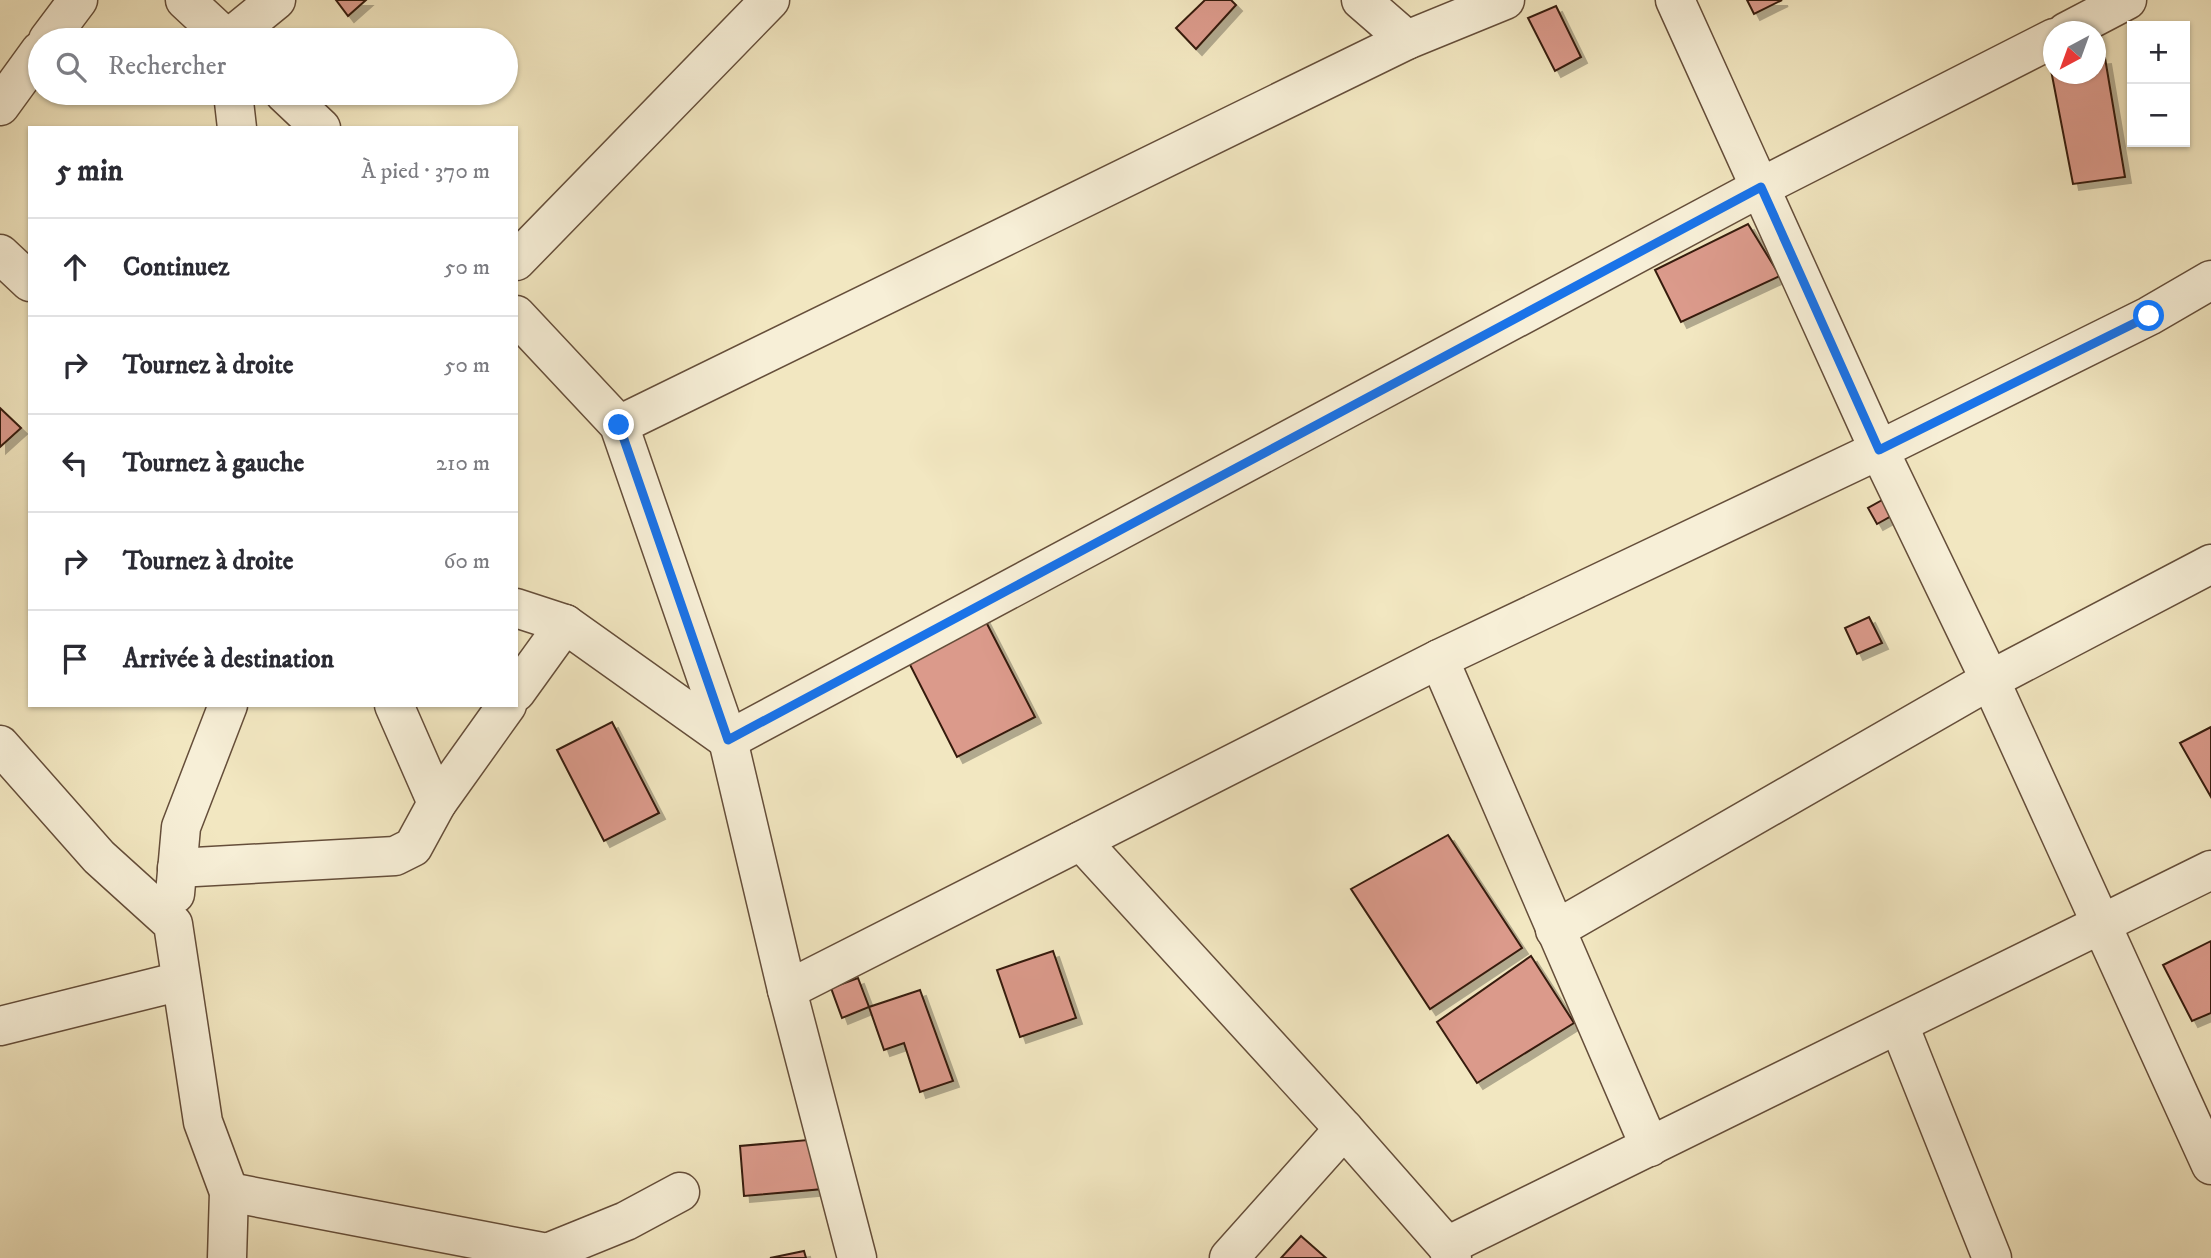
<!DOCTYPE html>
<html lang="fr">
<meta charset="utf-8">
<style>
:root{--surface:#fff;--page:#f7f7f7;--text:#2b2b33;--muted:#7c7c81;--line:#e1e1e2}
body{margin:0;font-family:"IM FELL DW Pica",serif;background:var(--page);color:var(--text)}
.controls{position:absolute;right:21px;top:21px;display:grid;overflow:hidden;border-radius:0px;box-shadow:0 2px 5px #0004}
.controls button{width:63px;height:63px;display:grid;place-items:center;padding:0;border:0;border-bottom:2px solid var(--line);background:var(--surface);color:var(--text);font:35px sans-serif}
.compass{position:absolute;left:2043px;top:21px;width:63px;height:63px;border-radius:50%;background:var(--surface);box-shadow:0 2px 5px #0004;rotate:221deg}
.stop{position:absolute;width:21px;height:21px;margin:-16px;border:5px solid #1a73e8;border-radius:50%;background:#fff}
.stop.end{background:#1a73e8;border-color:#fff;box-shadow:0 2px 7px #0008}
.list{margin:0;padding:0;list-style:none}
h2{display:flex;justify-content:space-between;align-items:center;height:91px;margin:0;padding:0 28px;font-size:30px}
h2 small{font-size:23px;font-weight:400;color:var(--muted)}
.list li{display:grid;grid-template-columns:46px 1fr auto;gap:21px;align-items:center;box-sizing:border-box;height:98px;padding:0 28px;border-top:2px solid var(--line)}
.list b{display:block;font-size:26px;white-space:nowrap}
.list em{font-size:23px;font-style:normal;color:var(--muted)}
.icon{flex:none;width:38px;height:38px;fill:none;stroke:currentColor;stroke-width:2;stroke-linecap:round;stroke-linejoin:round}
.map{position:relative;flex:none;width:2211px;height:1258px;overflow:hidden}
.search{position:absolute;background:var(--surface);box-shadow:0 2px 5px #0004;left:28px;top:28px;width:490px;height:77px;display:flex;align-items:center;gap:18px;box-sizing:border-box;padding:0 24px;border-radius:38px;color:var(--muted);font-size:26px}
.panel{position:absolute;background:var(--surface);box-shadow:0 2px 5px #0004;left:28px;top:126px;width:490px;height:581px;border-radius:0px}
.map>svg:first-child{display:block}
</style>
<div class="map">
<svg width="2211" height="1258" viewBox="0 0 2211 1258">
<defs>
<filter id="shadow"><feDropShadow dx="6" dy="6" stdDeviation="0" flood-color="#0004"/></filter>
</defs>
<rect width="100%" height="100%" fill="#f2e7c1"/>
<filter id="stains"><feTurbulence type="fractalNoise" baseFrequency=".00286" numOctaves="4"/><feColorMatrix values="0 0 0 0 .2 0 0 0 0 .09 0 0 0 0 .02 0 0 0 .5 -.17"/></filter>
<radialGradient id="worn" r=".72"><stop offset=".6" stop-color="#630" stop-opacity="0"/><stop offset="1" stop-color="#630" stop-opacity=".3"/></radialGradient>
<g fill="#db9a8b" stroke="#361b0d" stroke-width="2" filter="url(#shadow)">
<path d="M336 0H366L348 16Z"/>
<path d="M1205 0H1231L1236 5 1196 49 1176 28Z"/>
<path d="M1747 0H1782L1754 14Z"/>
<path d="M1556 6 1581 57 1555 71 1528 18Z"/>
<path d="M2105 58 2125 177 2073 184 2050 65H2054V74H2096V59Z"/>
<path d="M1748 224 1780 276 1681 322 1655 270Z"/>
<path d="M0 408 21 428 0 447Z"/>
<path d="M1884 499 1893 515 1877 524 1868 508Z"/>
<path d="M983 616 1035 717 957 757 905 655Z"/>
<path d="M1869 617 1882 643 1857 654 1845 628Z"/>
<path d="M612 722 659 813 604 841 557 750Z"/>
<path d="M2211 727V797L2180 743Z"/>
<path d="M1448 835 1522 948 1430 1009 1351 889Z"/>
<path d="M2211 941V1013L2192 1021 2163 965Z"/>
<path d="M1053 951 1076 1018 1020 1037 997 970Z"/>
<path d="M1531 956 1574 1023 1477 1083 1437 1022Z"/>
<path d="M858 978 869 1007 842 1018 831 988Z"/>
<path d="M920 990 953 1081 920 1092 904 1043 884 1050 869 1007Z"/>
<path d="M819 1139 823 1189 744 1196 740 1146Z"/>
<path d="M1301 1236 1326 1258H1281Z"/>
<path d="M804 1251 806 1258H770Z"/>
</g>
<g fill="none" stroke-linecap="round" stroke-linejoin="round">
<defs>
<g id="street">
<path d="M185 0 228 40"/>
<path d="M1361 0 1407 40"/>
<path d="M1675 0 1879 450 1990 680 2211 1165"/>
<path d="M2066 32 2127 0"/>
<path d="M48 40 78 0"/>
<path d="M227 40 276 0"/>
<path d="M233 93 237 128"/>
<path d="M284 93 321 128"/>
<path d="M0 106 40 51"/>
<path d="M0 254 30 282"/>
<path d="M516 261 770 0"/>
<path d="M516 315 619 425 728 740 787 990 857 1258"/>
<path d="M619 425 1407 40 1505 0"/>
<path d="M516 608 565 624 728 740"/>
<path d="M1439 659 1650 1147"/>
<path d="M516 692 565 624"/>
<path d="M394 705 437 803"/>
<path d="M728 740 1761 187 2054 38"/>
<path d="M0 745 99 857 173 924 203 1122 229 1192 227 1258"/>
<path d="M1081 841 1344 1129 1447 1246 1452 1258"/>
<path d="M177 868 395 856 413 847 437 803 507 705"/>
<path d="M175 894 181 827 228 705"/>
<path d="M1555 930 1990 680 2211 564"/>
<path d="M787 990 1439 659 1879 450 2149 316 2211 280"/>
<path d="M1899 1025 1992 1258"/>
<path d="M0 1026 181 981"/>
<path d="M229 1192 547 1253 626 1221 680 1192"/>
<path d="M1447 1246 2211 870"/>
<path d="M1229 1258 1344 1129"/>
</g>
</defs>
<use href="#street" stroke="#654e3a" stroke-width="41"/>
<use href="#street" stroke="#f7efd7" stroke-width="38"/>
</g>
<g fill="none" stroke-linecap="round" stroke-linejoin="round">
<path stroke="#1a73e8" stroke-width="9" d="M619 425 728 740 1761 187 1879 450 2149 316"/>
</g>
<rect width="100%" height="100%" filter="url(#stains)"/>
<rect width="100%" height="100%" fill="url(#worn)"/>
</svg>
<div class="controls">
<button>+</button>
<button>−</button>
</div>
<svg class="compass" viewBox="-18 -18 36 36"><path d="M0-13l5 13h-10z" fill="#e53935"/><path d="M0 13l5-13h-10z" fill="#7c7c81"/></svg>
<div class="stop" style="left:2149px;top:316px"></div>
<div class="stop end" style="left:619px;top:425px"></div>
<div class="search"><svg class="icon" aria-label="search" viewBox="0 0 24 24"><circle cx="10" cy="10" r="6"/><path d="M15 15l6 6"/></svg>Rechercher</div>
<section class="panel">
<h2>5 min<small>À pied · 370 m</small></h2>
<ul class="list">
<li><svg class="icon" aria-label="ahead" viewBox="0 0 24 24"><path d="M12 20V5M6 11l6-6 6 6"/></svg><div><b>Continuez</b></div><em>50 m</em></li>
<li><svg class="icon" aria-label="right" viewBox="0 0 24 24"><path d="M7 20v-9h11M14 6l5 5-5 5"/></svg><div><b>Tournez à droite</b></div><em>50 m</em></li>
<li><svg class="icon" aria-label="left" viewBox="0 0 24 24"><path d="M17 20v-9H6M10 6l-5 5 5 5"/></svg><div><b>Tournez à gauche</b></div><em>210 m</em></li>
<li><svg class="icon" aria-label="right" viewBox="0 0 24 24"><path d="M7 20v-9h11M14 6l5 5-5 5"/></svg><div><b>Tournez à droite</b></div><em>60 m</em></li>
<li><svg class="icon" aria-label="arrive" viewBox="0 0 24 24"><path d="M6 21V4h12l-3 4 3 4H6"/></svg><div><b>Arrivée à destination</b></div></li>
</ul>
</section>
</div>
